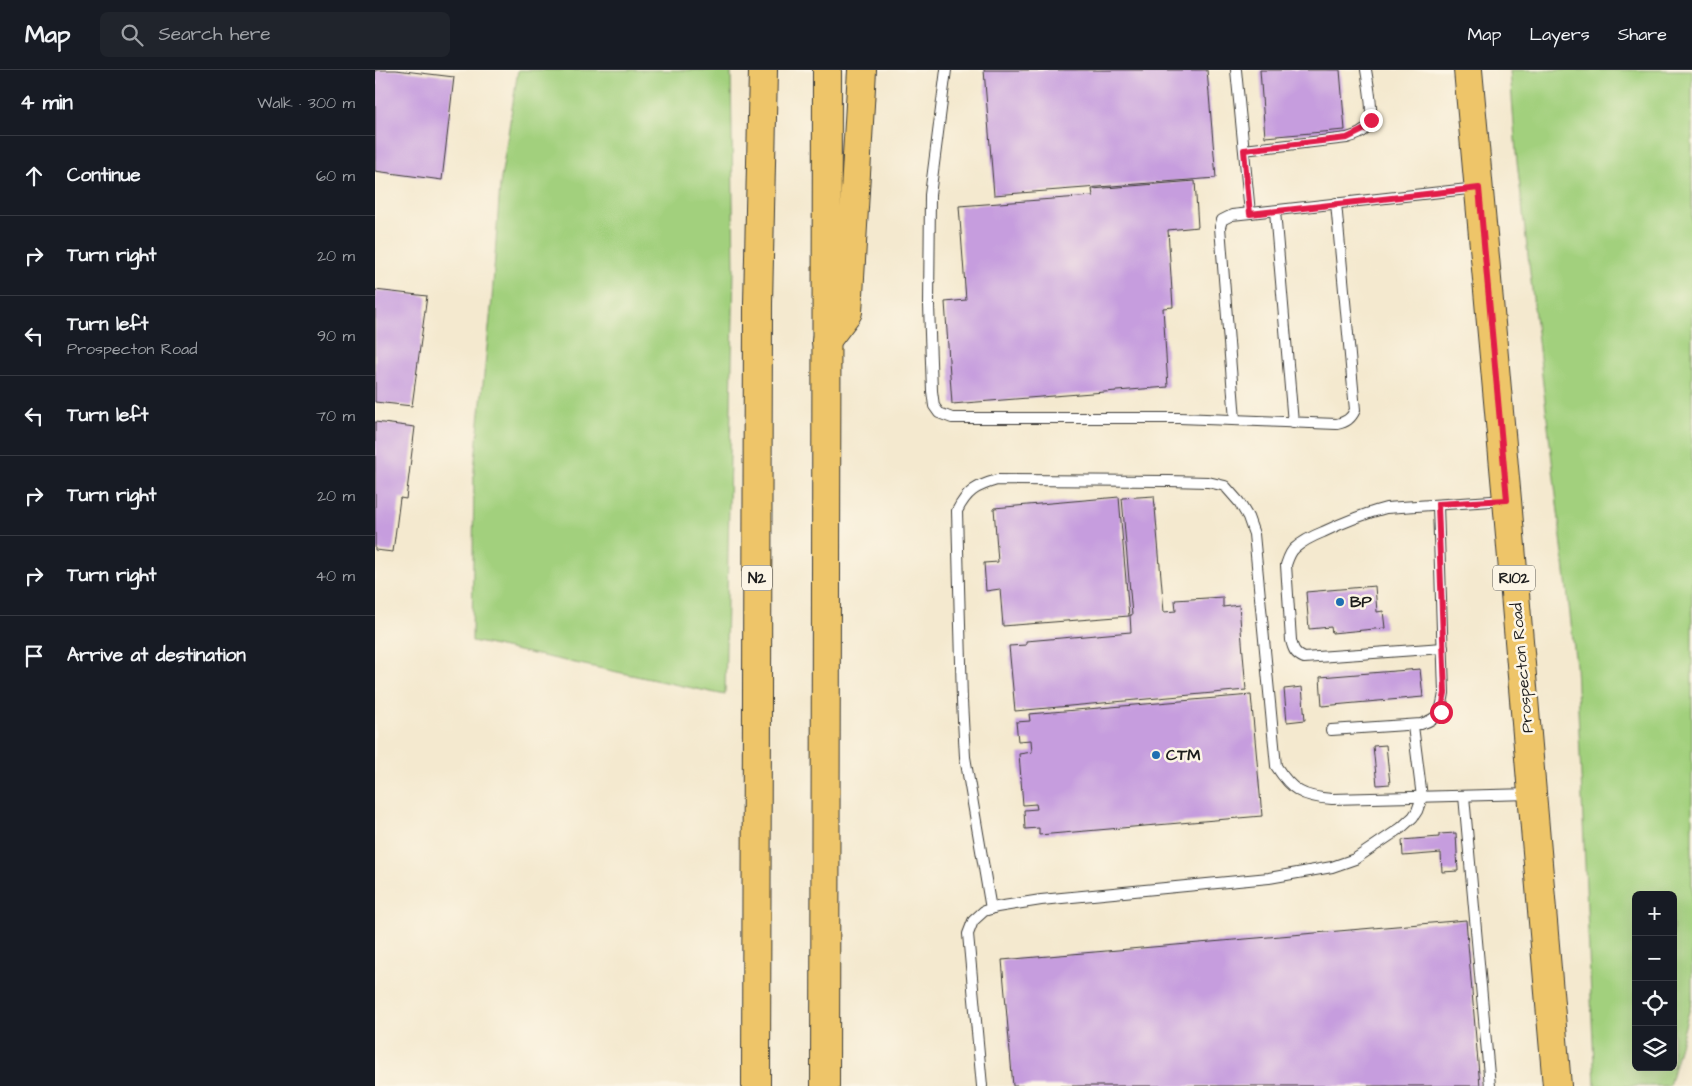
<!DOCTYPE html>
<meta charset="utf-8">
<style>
:root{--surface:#171b24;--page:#20242c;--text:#f1f3f6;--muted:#9ea1a6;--line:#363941}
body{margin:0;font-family:"Architects Daughter",sans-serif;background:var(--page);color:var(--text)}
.controls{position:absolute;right:15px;bottom:15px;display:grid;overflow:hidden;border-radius:8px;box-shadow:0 5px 20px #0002}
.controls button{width:45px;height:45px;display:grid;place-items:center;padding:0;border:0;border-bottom:1px solid var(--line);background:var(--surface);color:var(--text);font:25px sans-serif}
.stop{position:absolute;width:15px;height:15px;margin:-11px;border:4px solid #e11d48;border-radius:50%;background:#fff}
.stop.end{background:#e11d48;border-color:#fff;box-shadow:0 1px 5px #0008}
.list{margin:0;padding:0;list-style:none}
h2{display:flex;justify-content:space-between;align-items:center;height:65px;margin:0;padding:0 20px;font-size:21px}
h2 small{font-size:16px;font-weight:400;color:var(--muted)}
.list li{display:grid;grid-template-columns:32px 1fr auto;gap:15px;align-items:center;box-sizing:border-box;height:80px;padding:0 20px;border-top:1px solid var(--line)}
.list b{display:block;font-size:19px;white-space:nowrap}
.list p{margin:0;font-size:16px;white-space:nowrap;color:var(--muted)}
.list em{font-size:16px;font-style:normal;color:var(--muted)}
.icon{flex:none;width:28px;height:28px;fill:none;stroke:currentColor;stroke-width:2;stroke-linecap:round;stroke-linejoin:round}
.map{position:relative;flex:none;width:1317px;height:1016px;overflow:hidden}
header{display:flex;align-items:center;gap:30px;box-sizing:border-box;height:70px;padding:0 25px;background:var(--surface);border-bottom:1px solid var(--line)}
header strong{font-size:24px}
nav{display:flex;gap:28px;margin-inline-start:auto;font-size:18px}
.search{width:350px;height:45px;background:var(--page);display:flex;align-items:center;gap:12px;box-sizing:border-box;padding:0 18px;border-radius:8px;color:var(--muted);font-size:19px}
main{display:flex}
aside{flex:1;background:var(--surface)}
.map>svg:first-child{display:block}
</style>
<header>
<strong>Map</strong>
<div class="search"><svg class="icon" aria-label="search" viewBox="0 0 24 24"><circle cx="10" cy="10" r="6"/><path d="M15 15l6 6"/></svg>Search here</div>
<nav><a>Map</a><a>Layers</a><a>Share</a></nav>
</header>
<main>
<aside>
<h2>4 min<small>Walk · 300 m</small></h2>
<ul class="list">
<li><svg class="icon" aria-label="ahead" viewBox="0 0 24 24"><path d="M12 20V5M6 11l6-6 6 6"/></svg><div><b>Continue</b></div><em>60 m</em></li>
<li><svg class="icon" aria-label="right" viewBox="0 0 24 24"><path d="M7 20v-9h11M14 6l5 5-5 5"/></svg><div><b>Turn right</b></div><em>20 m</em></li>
<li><svg class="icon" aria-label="left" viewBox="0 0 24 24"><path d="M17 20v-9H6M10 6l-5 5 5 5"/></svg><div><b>Turn left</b><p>Prospecton Road</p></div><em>90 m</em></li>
<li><svg class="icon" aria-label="left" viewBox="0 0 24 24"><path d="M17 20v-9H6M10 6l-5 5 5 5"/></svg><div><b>Turn left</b></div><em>70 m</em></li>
<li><svg class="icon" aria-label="right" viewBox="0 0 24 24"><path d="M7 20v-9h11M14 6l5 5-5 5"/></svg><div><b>Turn right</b></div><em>20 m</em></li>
<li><svg class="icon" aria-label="right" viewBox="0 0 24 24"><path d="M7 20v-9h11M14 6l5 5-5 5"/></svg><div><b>Turn right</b></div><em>40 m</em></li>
<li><svg class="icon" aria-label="arrive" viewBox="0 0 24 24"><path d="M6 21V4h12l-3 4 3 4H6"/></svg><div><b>Arrive at destination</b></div></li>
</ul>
</aside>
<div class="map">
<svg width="1317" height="1016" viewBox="0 0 1317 1016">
<rect width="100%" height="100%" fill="#fcf5e5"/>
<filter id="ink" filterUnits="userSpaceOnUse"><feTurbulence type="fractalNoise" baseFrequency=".02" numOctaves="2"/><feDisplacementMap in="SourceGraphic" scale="10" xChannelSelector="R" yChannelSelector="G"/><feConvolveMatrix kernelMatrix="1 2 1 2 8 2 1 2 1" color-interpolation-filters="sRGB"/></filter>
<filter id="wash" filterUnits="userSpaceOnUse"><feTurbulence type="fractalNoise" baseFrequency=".0096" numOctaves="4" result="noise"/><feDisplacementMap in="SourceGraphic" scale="20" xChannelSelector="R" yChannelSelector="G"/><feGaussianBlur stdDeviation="1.12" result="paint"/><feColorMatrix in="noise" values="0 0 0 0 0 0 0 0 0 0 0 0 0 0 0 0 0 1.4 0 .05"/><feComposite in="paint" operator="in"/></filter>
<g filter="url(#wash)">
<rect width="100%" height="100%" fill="#f4e9cf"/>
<g fill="#a2d07d" stroke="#5f764c" fill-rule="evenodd">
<path d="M143 0H356L359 198 350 625 97 571 99 399 117 229 125 115Z"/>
<path d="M1135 0H1317V930L1294 1016H1220L1201 596 1141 83ZM1261 825H1298V997H1261Z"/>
</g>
<g id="blocks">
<g fill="#c69dde">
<path d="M0 0H21L79 7 67 110 0 101Z"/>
<path d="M609 0H832L841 108 619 125Z"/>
<path d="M885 0H965L970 60 890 67Z"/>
<path d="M820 111 823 157 793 160 798 237 788 238 793 317 577 334 570 232 591 230 584 136 718 126 717 119Z"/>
<path d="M0 220 52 226 37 336 0 332Z"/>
<path d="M0 352 40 357 31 429 25 428 18 482 0 480Z"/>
<path d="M779 426 789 542 801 541 800 530 848 527V537L864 535 871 620 640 641 634 576 651 575V571L756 562 755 545H757L747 428Z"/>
<path d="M744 427 754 546 628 556 625 519 611 521 609 493 623 492 619 438Z"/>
<path d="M1000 516 1002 542 1008 541 1010 558 957 563 956 557 934 559 931 522Z"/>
<path d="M1045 599 1048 627 947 636 945 607Z"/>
<path d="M927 617 930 650 912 652 909 619Z"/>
<path d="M876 625 887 746 664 765V758L650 759 649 740 662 739 661 734 648 735 644 684 657 682 656 670 643 671 641 652 655 651 654 644Z"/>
<path d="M1011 675 1015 714 1002 715 998 676Z"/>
<path d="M1081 763 1083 801 1067 802 1066 783 1028 786 1027 770 1064 767V764Z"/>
<path d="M1091 850 1105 1016H638L627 890Z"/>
</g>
</g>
</g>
<g filter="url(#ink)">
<use href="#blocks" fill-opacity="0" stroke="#3c3b37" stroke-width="1"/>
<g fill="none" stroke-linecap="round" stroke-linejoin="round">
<defs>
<g id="lane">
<path d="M571 0 555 125 554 235 557 321 559 336 564 343 577 348H804L962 354C971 352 976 349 980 340L961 133"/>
<path d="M861 0 875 143"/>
<path d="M869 80 972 68C979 66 989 63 993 56 1000 46 993 13 991 0"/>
<path d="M900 141 918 353"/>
<path d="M860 350 845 157 847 150 857 145 1102 118"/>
<path d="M1068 578 929 588C920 584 918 579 916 570L911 495C913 489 915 482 920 478 928 471 938 466 948 462 969 452 988 444 1011 438L1132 430"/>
<path d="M956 660 1046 654C1065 648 1066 642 1069 623L1063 435"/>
<path d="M1089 726 1115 1016"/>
<path d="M616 839 590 687 587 631 582 441C592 421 601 416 622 410L794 411 833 412 850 416 864 432 873 447 879 464 901 696C917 721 928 727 957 729L1156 724"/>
<path d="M607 1016 593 864 598 851 609 841 622 837 666 830 894 808 957 797 980 789 1026 758 1038 747 1042 741 1047 727 1038 656"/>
</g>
<path id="primary" d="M1093 0 1132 430 1182 1016"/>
<g id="highway">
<path d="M451 271 473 242 487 0"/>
<path d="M381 1016 383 234 388 0"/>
<path d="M450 1016 452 0"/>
</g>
</defs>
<use href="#lane" stroke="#3c3b37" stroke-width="12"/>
<use href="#primary" stroke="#3c3b37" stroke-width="30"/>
<use href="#highway" stroke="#3c3b37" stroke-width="30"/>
<use href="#lane" stroke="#fff" stroke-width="10"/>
<use href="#primary" stroke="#eec569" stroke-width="28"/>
<use href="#highway" stroke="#eec569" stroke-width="28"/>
</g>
</g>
<g fill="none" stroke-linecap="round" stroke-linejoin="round" filter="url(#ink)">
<path stroke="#e11d48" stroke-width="6" d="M996 50 992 58 972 68 869 80 875 144 1104 118 1132 430 1063 434 1070 623 1066 642"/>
</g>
<g fill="#1f6fb2" stroke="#fcf5e5" stroke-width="2">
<circle cx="965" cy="532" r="5"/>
<circle cx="781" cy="685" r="5"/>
</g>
<g text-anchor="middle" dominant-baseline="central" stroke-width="5" stroke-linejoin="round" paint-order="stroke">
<g fill="#fcf5e5" stroke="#5f5d58" stroke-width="1">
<rect x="367" y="495.5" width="30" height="25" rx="4"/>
<rect x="1118" y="495.5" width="42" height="25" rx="4"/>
</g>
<g font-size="15" font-weight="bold" fill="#1c1c1c">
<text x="382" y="508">N2</text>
<text x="1139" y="508">R102</text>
</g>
<g font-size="16" font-weight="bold" fill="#1c1c1c" stroke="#fcf5e5" text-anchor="start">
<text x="975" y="532">BP</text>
<text x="791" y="685">CTM</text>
</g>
<g font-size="16" fill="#1c1c1c" stroke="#fcf5e5">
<text transform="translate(1147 598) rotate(-95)">Prospecton Road</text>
</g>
</g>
</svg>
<div class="controls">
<button>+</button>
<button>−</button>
<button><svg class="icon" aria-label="locate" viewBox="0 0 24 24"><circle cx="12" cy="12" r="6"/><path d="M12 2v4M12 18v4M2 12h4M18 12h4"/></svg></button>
<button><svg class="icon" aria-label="layers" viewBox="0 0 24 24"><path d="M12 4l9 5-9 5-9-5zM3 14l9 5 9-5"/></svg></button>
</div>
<div class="stop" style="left:1066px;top:642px"></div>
<div class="stop end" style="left:996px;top:50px"></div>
</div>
</main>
